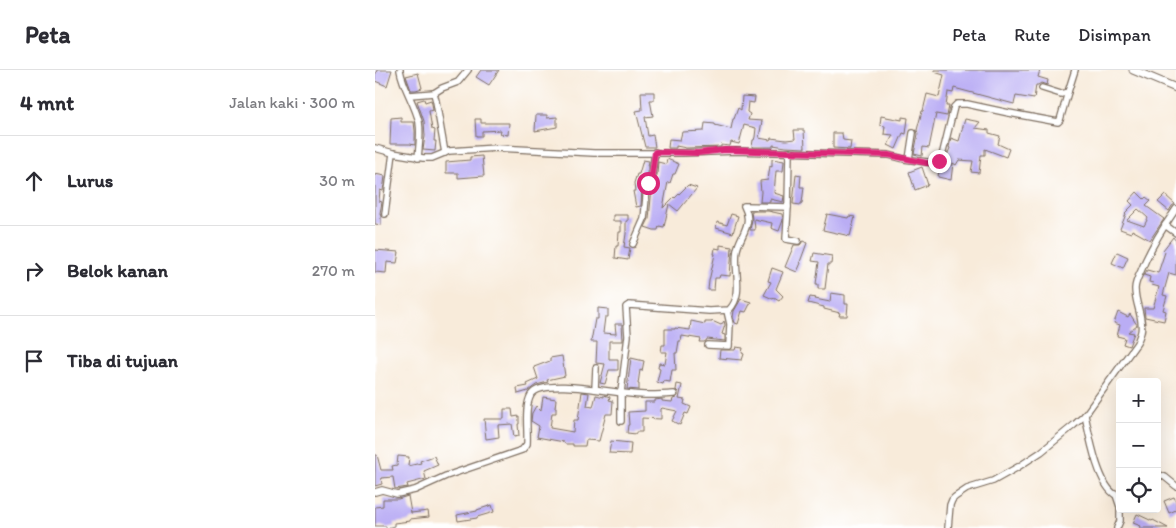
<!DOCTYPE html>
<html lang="id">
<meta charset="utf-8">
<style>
:root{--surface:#fff;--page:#f7f7f7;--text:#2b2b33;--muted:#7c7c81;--line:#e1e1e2}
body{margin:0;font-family:Itim,sans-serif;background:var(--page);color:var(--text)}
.controls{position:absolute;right:15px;bottom:15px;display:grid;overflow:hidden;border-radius:5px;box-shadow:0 5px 20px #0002}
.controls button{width:45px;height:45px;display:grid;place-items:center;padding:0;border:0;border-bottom:1px solid var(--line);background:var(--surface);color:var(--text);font:25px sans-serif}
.stop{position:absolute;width:15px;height:15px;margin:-11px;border:4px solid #db2777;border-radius:50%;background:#fff}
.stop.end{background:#db2777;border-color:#fff;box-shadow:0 1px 5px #0008}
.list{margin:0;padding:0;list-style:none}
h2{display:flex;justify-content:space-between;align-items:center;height:65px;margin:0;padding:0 20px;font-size:21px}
h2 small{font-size:16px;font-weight:400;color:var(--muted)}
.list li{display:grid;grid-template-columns:32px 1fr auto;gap:15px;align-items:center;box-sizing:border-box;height:90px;padding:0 20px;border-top:1px solid var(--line)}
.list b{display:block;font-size:19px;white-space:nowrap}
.list em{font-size:16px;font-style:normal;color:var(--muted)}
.icon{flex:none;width:28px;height:28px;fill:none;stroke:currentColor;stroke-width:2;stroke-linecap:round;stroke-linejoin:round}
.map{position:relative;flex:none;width:801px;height:458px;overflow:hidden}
header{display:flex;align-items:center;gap:30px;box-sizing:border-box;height:70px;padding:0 25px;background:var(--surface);border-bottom:1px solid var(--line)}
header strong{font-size:24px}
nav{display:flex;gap:28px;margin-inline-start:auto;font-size:18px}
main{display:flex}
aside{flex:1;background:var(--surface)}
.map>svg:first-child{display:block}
</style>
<header>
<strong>Peta</strong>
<nav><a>Peta</a><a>Rute</a><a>Disimpan</a></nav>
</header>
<main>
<aside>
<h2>4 mnt<small>Jalan kaki · 300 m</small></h2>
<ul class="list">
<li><svg class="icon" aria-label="ahead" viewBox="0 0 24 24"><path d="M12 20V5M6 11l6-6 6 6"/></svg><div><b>Lurus</b></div><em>30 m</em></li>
<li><svg class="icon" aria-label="right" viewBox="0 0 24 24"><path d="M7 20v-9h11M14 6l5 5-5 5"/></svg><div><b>Belok kanan</b></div><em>270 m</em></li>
<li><svg class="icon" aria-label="arrive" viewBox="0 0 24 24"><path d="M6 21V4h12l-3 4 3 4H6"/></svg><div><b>Tiba di tujuan</b></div></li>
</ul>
</aside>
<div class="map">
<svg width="801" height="458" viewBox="0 0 801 458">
<rect width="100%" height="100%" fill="#fff"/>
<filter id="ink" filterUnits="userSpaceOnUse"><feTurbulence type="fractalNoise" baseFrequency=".02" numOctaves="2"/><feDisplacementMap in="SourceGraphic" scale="10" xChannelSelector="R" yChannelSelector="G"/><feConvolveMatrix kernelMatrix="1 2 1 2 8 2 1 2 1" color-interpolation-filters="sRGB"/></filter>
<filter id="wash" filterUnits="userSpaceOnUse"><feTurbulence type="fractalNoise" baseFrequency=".0096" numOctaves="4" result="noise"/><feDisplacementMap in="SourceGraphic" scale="20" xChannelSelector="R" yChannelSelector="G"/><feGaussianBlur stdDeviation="1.12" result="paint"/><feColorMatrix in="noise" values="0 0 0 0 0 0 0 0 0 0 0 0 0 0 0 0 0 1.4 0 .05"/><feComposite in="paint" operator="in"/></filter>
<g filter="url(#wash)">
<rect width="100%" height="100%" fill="#f8ebda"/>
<g id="blocks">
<g fill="#baadf4" fill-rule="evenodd">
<path d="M2 0H17L12 16 0 11V6Z"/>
<path d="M106 0H124L114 15 101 7Z"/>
<path d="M559 0H665L663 7 673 10 672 15 666 13 663 15H661L659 29 641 26 639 34 579 18 578 23 573 22 571 36H574L572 46 561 44 554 78 548 77 547 86 539 84 543 64 542 60 547 41H548L552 24 564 27 569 5 559 2Z"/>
<path d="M43 3 47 18 41 20H36L31 6Z"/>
<path d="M266 22H279V30H275L278 46 270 47 273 66 278 65 280 77H270L261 41 267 40Z"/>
<path d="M367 26 380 27 379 33 373 32 372 42 375 44 373 50 387 51 384 68 395 70 396 68 411 70 420 69 419 60H429L430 78 411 77 398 75V77H377L378 70H379L380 67 381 58 369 55 364 74 356 72 355 76 346 75V77L311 78 301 76V78H293L294 69 305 70 307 62 329 61 330 53 340 54V55L356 59 358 49H359L363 38 366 40Z"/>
<path d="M49 29 50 32 56 30 57 34 58 40 54 41 57 59 60 60 59 71H61L60 81 48 80 50 66 49 51 42 31Z"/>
<path d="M161 45H172V48L182 47V57L160 61Z"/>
<path d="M506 46 527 50V47L533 48 531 64 528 63 521 79 513 75 518 65 509 64 510 56 505 55Z"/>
<path d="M26 47V52H39L40 61V75L35 74H15L16 48Z"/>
<path d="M100 49H106V53H134L133 65 125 64 126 60 107 61V66H101Z"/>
<path d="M590 49 605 52 600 58 614 60V63L625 66 623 74 634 79 631 87 610 79V85H606L604 103 596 102 598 91 584 90 581 95 578 93 576 110 563 107 564 100H566V95L571 88 575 78 574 77 576 68 584 71Z"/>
<path d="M458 63H467L468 70 476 71 475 79 458 78Z"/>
<path d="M107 86 109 106 83 108V103H71V92L95 90V87Z"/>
<path d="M292 89 304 94 300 104H298L295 113 293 112 288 138 299 127 300 128 313 115 322 118 303 141 294 134 289 157 284 156 283 160H279L270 157 274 149 277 118 282 105 283 92 291 94Z"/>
<path d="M397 89 409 91 408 101H401L399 123 409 126 408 132 395 129V132H385L386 122 385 111 393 110 395 96 397 97Z"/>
<path d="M268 90 274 91 272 103 267 116 266 136 261 137 258 121H260L259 113 262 104H264Z"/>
<path d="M547 97 553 115 540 120 534 102Z"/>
<path d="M0 104 10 106 8 121 5 120 4 131 7 132 5 143 6 147V155L0 154Z"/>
<path d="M421 104 426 105 425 117H429L427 133H426V135L418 134Z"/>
<path d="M762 122 769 129 771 127 776 131 771 136 789 149 775 170 757 160 756 163 745 159 751 144 750 143 758 135 754 131ZM763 139 773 148 769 156 752 150Z"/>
<path d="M790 125 800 134 797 136 794 141 783 132Z"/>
<path d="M376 141H393L407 144 408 150 404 161 396 158 397 153 379 149 380 160H375L377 149Z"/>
<path d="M356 144 363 146 358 163 341 158 342 152 352 155Z"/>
<path d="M452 144 473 148 474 146 480 147 475 166 448 160Z"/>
<path d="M238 145H253V151H251V164L249 177 255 178 253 190 240 188 241 176H243L244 162H246V151H238Z"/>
<path d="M798 167 801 171V205L794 203 788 225 792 226 788 240 791 241 789 251 770 247 769 238H778L784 217 777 215 778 213 774 212 775 207 769 205 772 200 783 203 790 182 788 180Z"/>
<path d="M428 171 432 173 425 192 426 193 422 202 410 197 419 175H425Z"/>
<path d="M345 175 357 177 355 206 345 205 344 208H340L339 220H333L334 211 340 184H339L340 178 345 179Z"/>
<path d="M0 180 24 182 22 193 12 192 11 203 0 202Z"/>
<path d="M742 182 753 187 748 198 737 193Z"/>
<path d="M439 183 457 186 456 194H453L450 219H443V214H441L444 192 437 191Z"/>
<path d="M397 198 408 202 401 219 408 226 404 231 399 228 398 229 389 225 396 212 393 211Z"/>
<path d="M456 223 470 225V234H473L472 246H464L465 243 449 239V237L433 233 435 227 441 228 440 229 455 232Z"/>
<path d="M366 229 376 232 371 242 367 241 363 254 360 253 358 247 359 241Z"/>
<path d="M223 238 233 239V247H230L228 263 241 264 240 254H247L248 271H234V289H243V300H234L230 314 225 313 230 294 221 293 222 272H216L220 249H223Z"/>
<path d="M743 242 753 247 755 244 762 255 753 262 759 263 754 276 748 274 750 268 742 266 745 255 739 253Z"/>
<path d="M316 251 330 254V252H337V251L346 255 349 251 350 255 347 264 350 265V271L332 269 331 271 329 272H325L326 269 307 266 306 271H304L302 283H300L301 300H297L295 312 289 311 288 314 282 312 285 299 283 298 284 293 290 294 292 282H286L287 275H290V259H300V258L315 260Z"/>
<path d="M361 277 368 278 367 283 369 284 367 290 344 288 345 280H360Z"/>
<path d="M187 286 190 306 172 310 173 312 161 315 153 321 143 324 142 318 153 316 152 314 163 309 159 297 175 291V288Z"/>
<path d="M256 288 269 291 267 301 265 300 263 314H264V320L252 319Z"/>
<path d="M302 314 307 315 304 329 310 330 309 334 316 337 313 344 310 343 305 355 297 351 302 341 287 338 286 339V349L267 348V362H261V364L252 363 253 355H254L253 342 270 341V332H280V330L287 329V331L297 332 298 329 301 328 303 326V322L301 320Z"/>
<path d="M207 322 214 323 212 336 218 337 221 325 229 327V325L235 327 234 330 238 331 237 344H231L224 371 211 370 210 376H198V374H190L189 372 162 367 164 356 156 351 157 343 161 336 166 341 168 327 181 329 180 338H181V343H177L175 358 198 362 199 350H203Z"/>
<path d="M129 339H137L138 347 144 346V354H143L144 366 139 367 137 354 123 355 124 367 111 369 109 349H129Z"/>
<path d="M236 371 256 373 255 384 234 383Z"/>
<path d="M0 385H2L6 400H18L17 396 22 395 23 386 34 387 33 396 46 393 45 391 59 386 63 395 49 401 51 409 32 414 33 417 20 419 18 407 6 408 7 414 0 416Z"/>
<path d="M33 426 36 443 53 441 54 447 35 449V451L19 453V456L11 458V456H0V437L8 436V429H23Z"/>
<path d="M799 427 801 431V440L794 443 789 431Z"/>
<path d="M117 435 119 442 102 447V448L83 451 82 445 102 441V440Z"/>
<path d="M762 444 777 451 778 450 793 458H765L766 456 758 453Z"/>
</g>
</g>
</g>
<g filter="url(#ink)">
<use href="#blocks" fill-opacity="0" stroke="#7d6e60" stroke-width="1"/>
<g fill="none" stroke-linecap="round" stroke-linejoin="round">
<defs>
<g id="minor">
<path d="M25 0C28 18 40 34 44 52 46 64 44 76 43 88"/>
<path d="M667 18 686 24 693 22 700 0"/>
<path d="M35 25 59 23"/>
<path d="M0 78 18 83 48 88H57L74 81 122 78 219 83H308L361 81 514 85 529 89 560 93 564 91 567 86 579 37 582 34H592L634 43 683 52 685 50 693 22"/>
<path d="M70 83 61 31 59 23 67 18 83 12 93 0"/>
<path d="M534 89 538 63"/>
<path d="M413 137 411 169 423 171"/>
<path d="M10 144 18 83"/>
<path d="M790 155 801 163"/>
<path d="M258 174 269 149 272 117 274 110 277 104 280 82"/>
<path d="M333 275 354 276 355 254 352 241"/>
<path d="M220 319 221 298"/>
<path d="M710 345C714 364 723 416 741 425L745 424"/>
<path d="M246 351V322L253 266 251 237 254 235 334 241 354 240C370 224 358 200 362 180 365 165 379 154 369 136L413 137 414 82"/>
<path d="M782 404 790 407 801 416"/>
<path d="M0 422 7 420 22 424 40 420 71 406 147 380 152 374C153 360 149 337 156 325 167 307 238 323 257 324 271 326 285 325 299 324"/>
<path d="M741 425 745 437"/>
<path d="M573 458 575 435 577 430 580 427 592 419 618 411 643 397 666 382 699 355 710 345 762 273C763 270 765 266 766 262 769 248 760 234 760 219 760 213 763 207 766 201 775 178 787 159 801 139"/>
<path d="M742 458 745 451V439"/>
</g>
<path id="tertiary" d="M758 0 801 18"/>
</defs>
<use href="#minor" stroke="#7d6e60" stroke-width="8"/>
<use href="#tertiary" stroke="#7d6e60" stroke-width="9"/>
<use href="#minor" stroke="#fff" stroke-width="5.5"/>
<use href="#tertiary" stroke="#fff" stroke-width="7"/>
</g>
</g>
<g fill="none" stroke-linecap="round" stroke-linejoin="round" filter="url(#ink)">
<path stroke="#db2777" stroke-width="6" d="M273 113 277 104 280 82 323 83 350 80 414 82 514 85 552 93H560L564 91"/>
</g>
</svg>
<div class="controls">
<button>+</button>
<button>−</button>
<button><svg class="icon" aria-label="locate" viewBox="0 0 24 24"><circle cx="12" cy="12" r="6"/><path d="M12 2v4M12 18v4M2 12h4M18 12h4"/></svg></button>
</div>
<div class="stop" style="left:273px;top:113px"></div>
<div class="stop end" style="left:564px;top:91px"></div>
</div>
</main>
